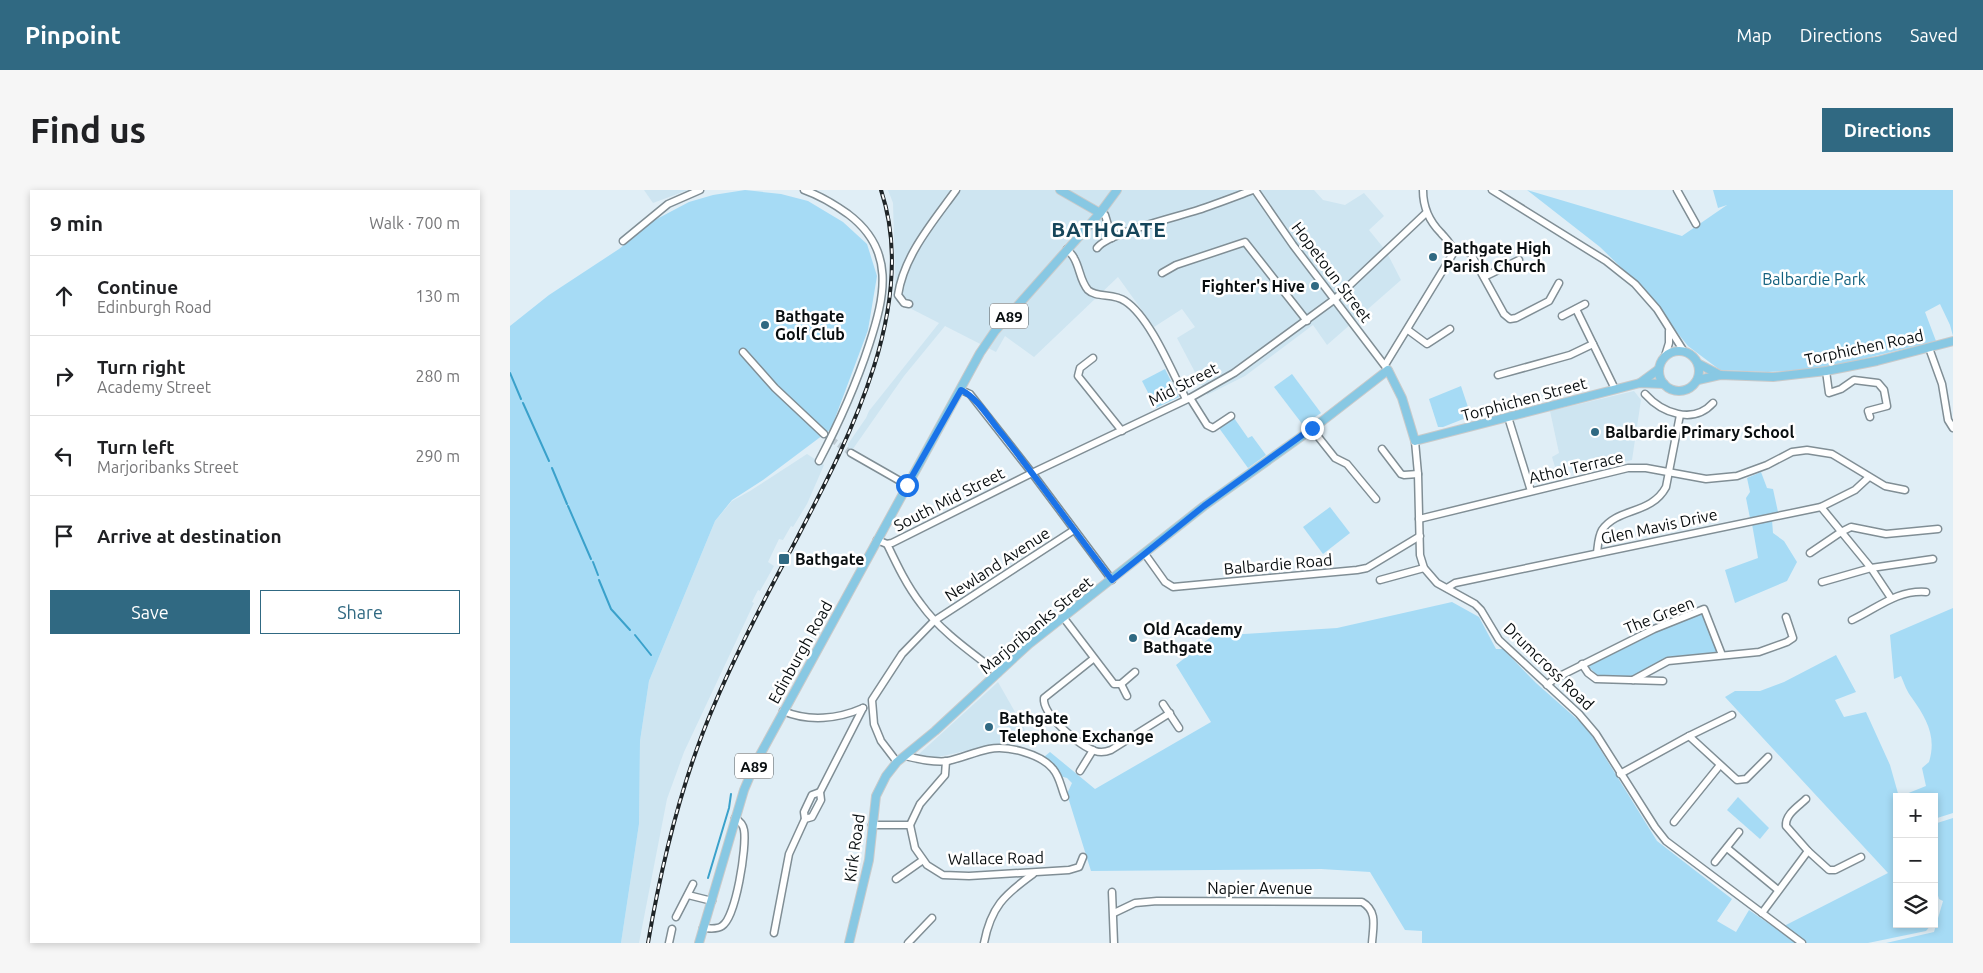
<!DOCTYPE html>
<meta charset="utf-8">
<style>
:root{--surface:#fff;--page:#f6f6f6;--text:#202124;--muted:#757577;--line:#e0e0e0;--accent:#306982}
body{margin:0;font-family:Ubuntu,sans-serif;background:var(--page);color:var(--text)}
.controls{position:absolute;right:15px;bottom:15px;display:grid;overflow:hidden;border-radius:0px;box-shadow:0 2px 8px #0003}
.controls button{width:45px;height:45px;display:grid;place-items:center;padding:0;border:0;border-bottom:1px solid var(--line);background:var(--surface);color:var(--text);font:25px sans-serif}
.stop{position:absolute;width:15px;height:15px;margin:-11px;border:4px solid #1a73e8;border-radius:50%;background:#fff}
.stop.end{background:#1a73e8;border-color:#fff;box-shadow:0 1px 5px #0008}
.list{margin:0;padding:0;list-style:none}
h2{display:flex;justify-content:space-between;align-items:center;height:65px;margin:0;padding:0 20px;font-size:21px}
h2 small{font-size:16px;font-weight:400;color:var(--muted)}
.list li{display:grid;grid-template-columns:32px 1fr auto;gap:15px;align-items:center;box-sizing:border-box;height:80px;padding:0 20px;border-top:1px solid var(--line)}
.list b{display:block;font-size:19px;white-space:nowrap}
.list p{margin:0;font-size:16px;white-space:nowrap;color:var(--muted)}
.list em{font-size:16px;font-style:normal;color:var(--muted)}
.actions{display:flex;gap:10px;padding:15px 20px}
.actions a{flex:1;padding:11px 0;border:1px solid var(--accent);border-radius:0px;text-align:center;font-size:18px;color:var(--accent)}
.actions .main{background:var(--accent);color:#fff}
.icon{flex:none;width:28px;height:28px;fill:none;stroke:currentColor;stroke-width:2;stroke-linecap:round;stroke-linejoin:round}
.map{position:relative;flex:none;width:1443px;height:753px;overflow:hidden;border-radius:0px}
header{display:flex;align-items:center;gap:30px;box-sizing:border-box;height:70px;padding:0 25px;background:var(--accent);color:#fff}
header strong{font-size:24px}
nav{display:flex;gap:28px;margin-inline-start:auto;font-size:18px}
.intro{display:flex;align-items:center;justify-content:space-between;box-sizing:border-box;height:120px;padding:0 30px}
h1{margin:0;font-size:35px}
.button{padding:12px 22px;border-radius:0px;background:var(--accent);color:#fff;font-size:18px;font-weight:700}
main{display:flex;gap:30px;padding:0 30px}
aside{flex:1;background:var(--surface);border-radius:0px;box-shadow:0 2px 8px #0003}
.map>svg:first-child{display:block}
</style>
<header>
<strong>Pinpoint</strong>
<nav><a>Map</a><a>Directions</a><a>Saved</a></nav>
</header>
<div class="intro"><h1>Find us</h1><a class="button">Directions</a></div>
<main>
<aside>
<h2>9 min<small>Walk · 700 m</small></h2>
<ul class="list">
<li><svg class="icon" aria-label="ahead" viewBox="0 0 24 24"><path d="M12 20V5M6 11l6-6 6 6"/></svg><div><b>Continue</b><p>Edinburgh Road</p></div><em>130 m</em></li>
<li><svg class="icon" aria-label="right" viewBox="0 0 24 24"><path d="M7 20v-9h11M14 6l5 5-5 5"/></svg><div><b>Turn right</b><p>Academy Street</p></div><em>280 m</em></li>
<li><svg class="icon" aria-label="left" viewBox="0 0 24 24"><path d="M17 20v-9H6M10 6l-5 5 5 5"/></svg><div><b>Turn left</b><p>Marjoribanks Street</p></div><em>290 m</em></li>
<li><svg class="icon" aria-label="arrive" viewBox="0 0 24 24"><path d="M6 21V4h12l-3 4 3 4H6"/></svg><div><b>Arrive at destination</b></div></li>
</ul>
<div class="actions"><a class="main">Save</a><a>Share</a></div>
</aside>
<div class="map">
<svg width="1443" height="753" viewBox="0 0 1443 753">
<rect width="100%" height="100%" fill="#e0eef6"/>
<g fill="#cee5f1">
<path d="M134 0H178L143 13Z"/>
<path d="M378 0H804L813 10 835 15 854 3 874 26 859 40 876 61 891 90 817 155 803 135 735 186 697 205 667 148 685 137 672 119 644 137 608 87 524 167 495 146 486 162 435 136 394 186 338 266V254L356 228 359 221 429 133 386 111 383 13Z"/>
<path d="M1124 201 1131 210 1122 270 1063 284 1060 274 1045 277 1042 267 1049 263 1040 221Z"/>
<path d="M297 264 314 275 297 314 283 337 281 336 273 350 269 349 258 372 264 376 250 401 248 400 242 412 244 413 174 562 157 609 129 753H111L129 634 130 551 139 491 205 331 222 311 240 301Z"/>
<path d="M488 492 517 543 515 548 419 569 409 564Z"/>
</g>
<g fill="#a6dbf5">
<path d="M235 0 271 4 298 11 333 32 357 54 367 86 358 140 321 239 253 290 222 310 205 331 139 491 130 551 129 634 111 753H0V136L39 105 109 59 143 31 179 12 203 5Z"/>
<path d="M1017 0 1172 46 1217 15 1208 18 1203 0H1443V146L1440 135 1430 114 1415 122 1426 151 1312 179 1258 182 1210 180 1178 156 1126 92 1090 57Z"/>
<path d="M655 179 669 207 646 218 632 191Z"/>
<path d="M782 184 811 223 793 235 764 197Z"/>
<path d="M951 196 961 226 933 237H928L919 209Z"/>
<path d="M724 228 738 248 742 246 756 265 738 278 709 238Z"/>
<path d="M1251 282 1257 298 1263 299 1268 322 1240 328 1236 308 1240 302 1237 288Z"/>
<path d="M820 317 840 343 813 364 793 337Z"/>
<path d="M1262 330 1263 343 1274 351 1287 372 1277 391 1225 413 1215 380 1248 368 1242 334Z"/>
<path d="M942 412 969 427 986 459H993L1026 493 1077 538 1147 651 1222 709 1207 731 1226 742 1239 720 1287 753H912V741L895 740 860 682 811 679 581 681 557 604 562 593 557 588 550 586 544 577 534 567 540 562 585 599 701 532 666 475 702 446 827 438Z"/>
<path d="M1443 418V623L1424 629V607H1397L1396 604 1416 596 1412 578 1419 572C1427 546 1416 528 1402 508 1397 502 1394 493 1391 486L1384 489 1380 445Z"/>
<path d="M1190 423 1193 424 1207 460 1205 463 1157 467 1130 483 1118 487 1088 486 1079 477 1080 474 1129 449Z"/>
<path d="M1326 465 1346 502 1325 510 1334 527 1356 522 1380 575 1389 607H1387V734H1422L1416 741 1411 742 1358 753H1297L1274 736 1378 683 1215 507 1225 501H1250L1274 492Z"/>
<path d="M1228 607 1259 638 1250 649 1217 620Z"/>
<path d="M1443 628V753H1376L1424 742 1433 711 1429 709 1424 692V634Z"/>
</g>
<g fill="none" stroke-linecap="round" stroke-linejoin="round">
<g stroke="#3aa1cb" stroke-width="2">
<path d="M0 183 11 209"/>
<path d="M13 213 39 271"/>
<path d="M42 278 57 314"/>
<path d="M58 316 81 369"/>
<path d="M83 372 88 385"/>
<path d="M89 390 101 419 120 440"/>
<path d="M125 445 141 465"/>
<path d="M198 688 219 618 221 604"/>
</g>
<path stroke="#c0ccd4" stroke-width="6" stroke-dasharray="6 3" stroke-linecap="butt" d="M314 244 341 263"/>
<defs>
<g id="minor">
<path d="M294 0C311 6 324 14 338 24 386 60 375 106 359 155 345 198 330 231 309 271"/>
<path d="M745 0 783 55 878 180"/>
<path d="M913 0C913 17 919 31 931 43 937 50 941 53 944 62"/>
<path d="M982 0 1096 71 1125 94 1147 119 1173 160"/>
<path d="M1167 0 1186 34"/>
<path d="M590 23 595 25 602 48"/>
<path d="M113 51 158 14 190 0"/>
<path d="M587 58C598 43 667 27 688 20 706 14 724 7 743 0"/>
<path d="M557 59C559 62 563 65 564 68 570 78 570 91 578 100 586 108 604 103 615 111 640 127 662 182 676 209"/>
<path d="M944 62C951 59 955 60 961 64L994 124 1000 129 1006 128 1039 111 1049 93"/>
<path d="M652 83 666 75 735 52 797 131"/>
<path d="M974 87 1009 70"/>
<path d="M399 114 394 113 388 105C394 65 423 32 446 0"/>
<path d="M1066 119 1105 199"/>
<path d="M1052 126 1075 114"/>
<path d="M898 140 917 154 940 139"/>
<path d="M1419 158 1432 194 1438 230 1443 238"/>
<path d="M233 162 265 198 314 244"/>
<path d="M1155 166 1159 153V141"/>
<path d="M583 168 570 178 568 186 612 241"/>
<path d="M875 175 944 62"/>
<path d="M1316 181 1319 203 1331 199 1344 190 1368 193 1374 200 1377 216 1358 221 1360 227"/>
<path d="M988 185 1060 165 1083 154"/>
<path d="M451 200 460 204 522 283 602 390"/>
<path d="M1135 204C1152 223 1183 235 1203 213"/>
<path d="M680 208 697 235 703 238 721 226"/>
<path d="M998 227 1021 301"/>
<path d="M802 239 825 268 837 274 866 309"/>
<path d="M905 251 908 284 910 365 914 378 927 393 965 414 971 420 989 450 1069 524 1086 544 1145 637 1156 651 1292 753"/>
<path d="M872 259 891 284 894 285 908 284"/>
<path d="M341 263 397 295"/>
<path d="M1311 317 1361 378 1381 408"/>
<path d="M909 329 1118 278H1136L1196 289 1227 286 1257 275 1282 262 1297 260 1322 264 1375 296 1395 300"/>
<path d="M367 350 377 354 382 353 522 283 680 208 724 183 825 109 916 23"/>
<path d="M377 354C387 375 397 396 411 414 431 442 461 462 488 483"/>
<path d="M1087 363C1088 355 1088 347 1092 340 1108 317 1141 325 1156 297L1170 225"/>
<path d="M1300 363 1331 342 1341 337 1376 344 1428 339"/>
<path d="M635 364 655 392 663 397 847 380 857 378 910 346"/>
<path d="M870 390 914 378"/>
<path d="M1312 392 1361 378 1423 369"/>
<path d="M937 398 945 393 1311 317 1345 300 1359 287"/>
<path d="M553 427 604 494H611L625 482"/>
<path d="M1342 430C1368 418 1386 400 1416 402"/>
<path d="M583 469 534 508C532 525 570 556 585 561 591 563 596 562 601 560L660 523"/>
<path d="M1072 474 1078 483 1086 489 1153 491"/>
<path d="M1123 490 1158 471 1249 462 1277 452 1283 448 1276 427"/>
<path d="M611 494 617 506"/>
<path d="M1037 495 1044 489 1144 439 1194 419 1212 465"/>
<path d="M653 514 669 538"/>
<path d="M273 521C299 532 328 529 353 518"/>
<path d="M1179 546 1227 590 1236 589 1258 567"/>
<path d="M395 566C408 569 424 573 438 571 451 568 465 562 479 559 497 555 531 564 543 579 550 587 551 598 555 607"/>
<path d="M387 572 371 551 364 534 362 510 392 464 424 431 564 340"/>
<path d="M570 581 583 560"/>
<path d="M1110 584 1179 546 1222 525"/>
<path d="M1296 609C1289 616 1275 624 1276 636L1298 661 1319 680H1325L1351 667"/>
<path d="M295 629 294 622 302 605 310 602"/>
<path d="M1164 632 1210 575"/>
<path d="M362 635H400L405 658 417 675 433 685 459 686 559 680 569 677 573 667"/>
<path d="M400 635 410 614 435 585 436 571"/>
<path d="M1217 658 1268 700"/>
<path d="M1205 672 1229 642"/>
<path d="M386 689 413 670"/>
<path d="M602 702 604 753"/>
<path d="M178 705 202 711"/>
<path d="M604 723 625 713 647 711 852 712C868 721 863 737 862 753"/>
<path d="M1252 723 1298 661"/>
<path d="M166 727 183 694"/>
<path d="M193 738C199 738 207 740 212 736 226 728 237 656 234 640 233 634 230 631 225 628"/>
<path d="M264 743 279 664 295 629 302 627 311 610 310 602 353 518"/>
<path d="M159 753 162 739"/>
<path d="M398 753 422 728"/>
<path d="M474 753C481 717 494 705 523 684"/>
</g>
<g id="major">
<path d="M550 0 590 23"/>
<circle cx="1169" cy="181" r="20"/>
<path d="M1189 174 1210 185"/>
<path d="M1188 190 1210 185 1263 187 1316 181 1367 171 1443 151"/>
<path d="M1130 193 1149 179"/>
<path d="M189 753 234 600 245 574 470 163 485 141 590 23 607 0"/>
<path d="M339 753 359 670 366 606 376 586 387 572 425 541 519 454 694 316 802 239 878 180 892 208 905 251 1130 193 1154 194"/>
</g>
</defs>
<use href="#minor" stroke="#808e95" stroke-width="9"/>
<use href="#major" stroke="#c9caca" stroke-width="10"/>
<use href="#minor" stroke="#fff" stroke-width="6"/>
<use href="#major" stroke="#88c8e3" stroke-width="8"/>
<defs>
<path id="rail" d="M138 753C152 671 172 589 205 513 228 459 256 406 284 354 337 252 410 117 371 0"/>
</defs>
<use href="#rail" stroke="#1f2528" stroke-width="4"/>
<use href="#rail" stroke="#fff" stroke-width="2" stroke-dasharray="5.5" stroke-linecap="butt"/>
</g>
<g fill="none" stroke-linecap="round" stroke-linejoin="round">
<path stroke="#1a73e8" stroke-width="6" d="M397 295 451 200C468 208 480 230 492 244 530 292 565 342 602 390L694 316 802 238"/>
</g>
<g fill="#306982" stroke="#fff" stroke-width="2">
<circle cx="923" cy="67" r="5"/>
<circle cx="805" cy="96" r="5"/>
<circle cx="255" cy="135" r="5"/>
<circle cx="1085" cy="242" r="5"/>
<rect x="268" y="363" width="12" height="12" rx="2.5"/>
<circle cx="623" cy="448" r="5"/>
<circle cx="479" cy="537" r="5"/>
</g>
<g text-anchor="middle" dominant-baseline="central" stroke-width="5" stroke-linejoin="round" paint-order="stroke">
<g fill="#fff" stroke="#535658" stroke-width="1">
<rect x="480" y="113.5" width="38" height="25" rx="4"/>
<rect x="225" y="563.5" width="38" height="25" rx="4"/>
</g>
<g font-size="15" font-weight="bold" fill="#090e10">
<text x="499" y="126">A89</text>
<text x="244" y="576">A89</text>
</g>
<g font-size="16" font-weight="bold" fill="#090e10" stroke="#fff" text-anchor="start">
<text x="933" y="58">Bathgate High<tspan x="933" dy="18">Parish Church</tspan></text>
<text x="795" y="96" text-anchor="end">Fighter's Hive</text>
<text x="265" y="126">Bathgate<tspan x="265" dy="18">Golf Club</tspan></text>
<text x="1095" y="242">Balbardie Primary School</text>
<text x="285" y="369">Bathgate</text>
<text x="633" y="439">Old Academy<tspan x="633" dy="18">Bathgate</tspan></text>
<text x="489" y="528">Bathgate<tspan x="489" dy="18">Telephone Exchange</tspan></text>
</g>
<g font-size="16" fill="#090e10" stroke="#fff">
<text transform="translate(822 82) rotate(53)">Hopetoun Street</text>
<text transform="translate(1354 157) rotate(-12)">Torphichen Road</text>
<text transform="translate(673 194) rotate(-27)">Mid Street</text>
<text transform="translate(1014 209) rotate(-15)">Torphichen Street</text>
<text transform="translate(1066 277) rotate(-13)">Athol Terrace</text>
<text transform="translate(439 309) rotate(-27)">South Mid Street</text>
<text transform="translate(1149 336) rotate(-12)">Glen Mavis Drive</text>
<text transform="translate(487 374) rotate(-33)">Newland Avenue</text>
<text transform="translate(768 374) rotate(-5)">Balbardie Road</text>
<text transform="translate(1149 425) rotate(-22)">The Green</text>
<text transform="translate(526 435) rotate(-40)">Marjoribanks Street</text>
<text transform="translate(290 462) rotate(-61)">Edinburgh Road</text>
<text transform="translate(1039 476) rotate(44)">Drumcross Road</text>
<text transform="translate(344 658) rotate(-82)">Kirk Road</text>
<text transform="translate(486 668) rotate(-1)">Wallace Road</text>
<text x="750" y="698">Napier Avenue</text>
</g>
<g font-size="16" fill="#12607e" stroke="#fff">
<text x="1304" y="89">Balbardie Park</text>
</g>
<g font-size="21" font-weight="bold" letter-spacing="1" fill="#164559" stroke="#fff">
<text x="599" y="39">BATHGATE</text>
</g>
</g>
</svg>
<div class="controls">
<button>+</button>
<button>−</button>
<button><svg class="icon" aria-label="layers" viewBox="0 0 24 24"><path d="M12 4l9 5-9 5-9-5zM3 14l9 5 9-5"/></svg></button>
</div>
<div class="stop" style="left:397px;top:295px"></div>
<div class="stop end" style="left:802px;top:238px"></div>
</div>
</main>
